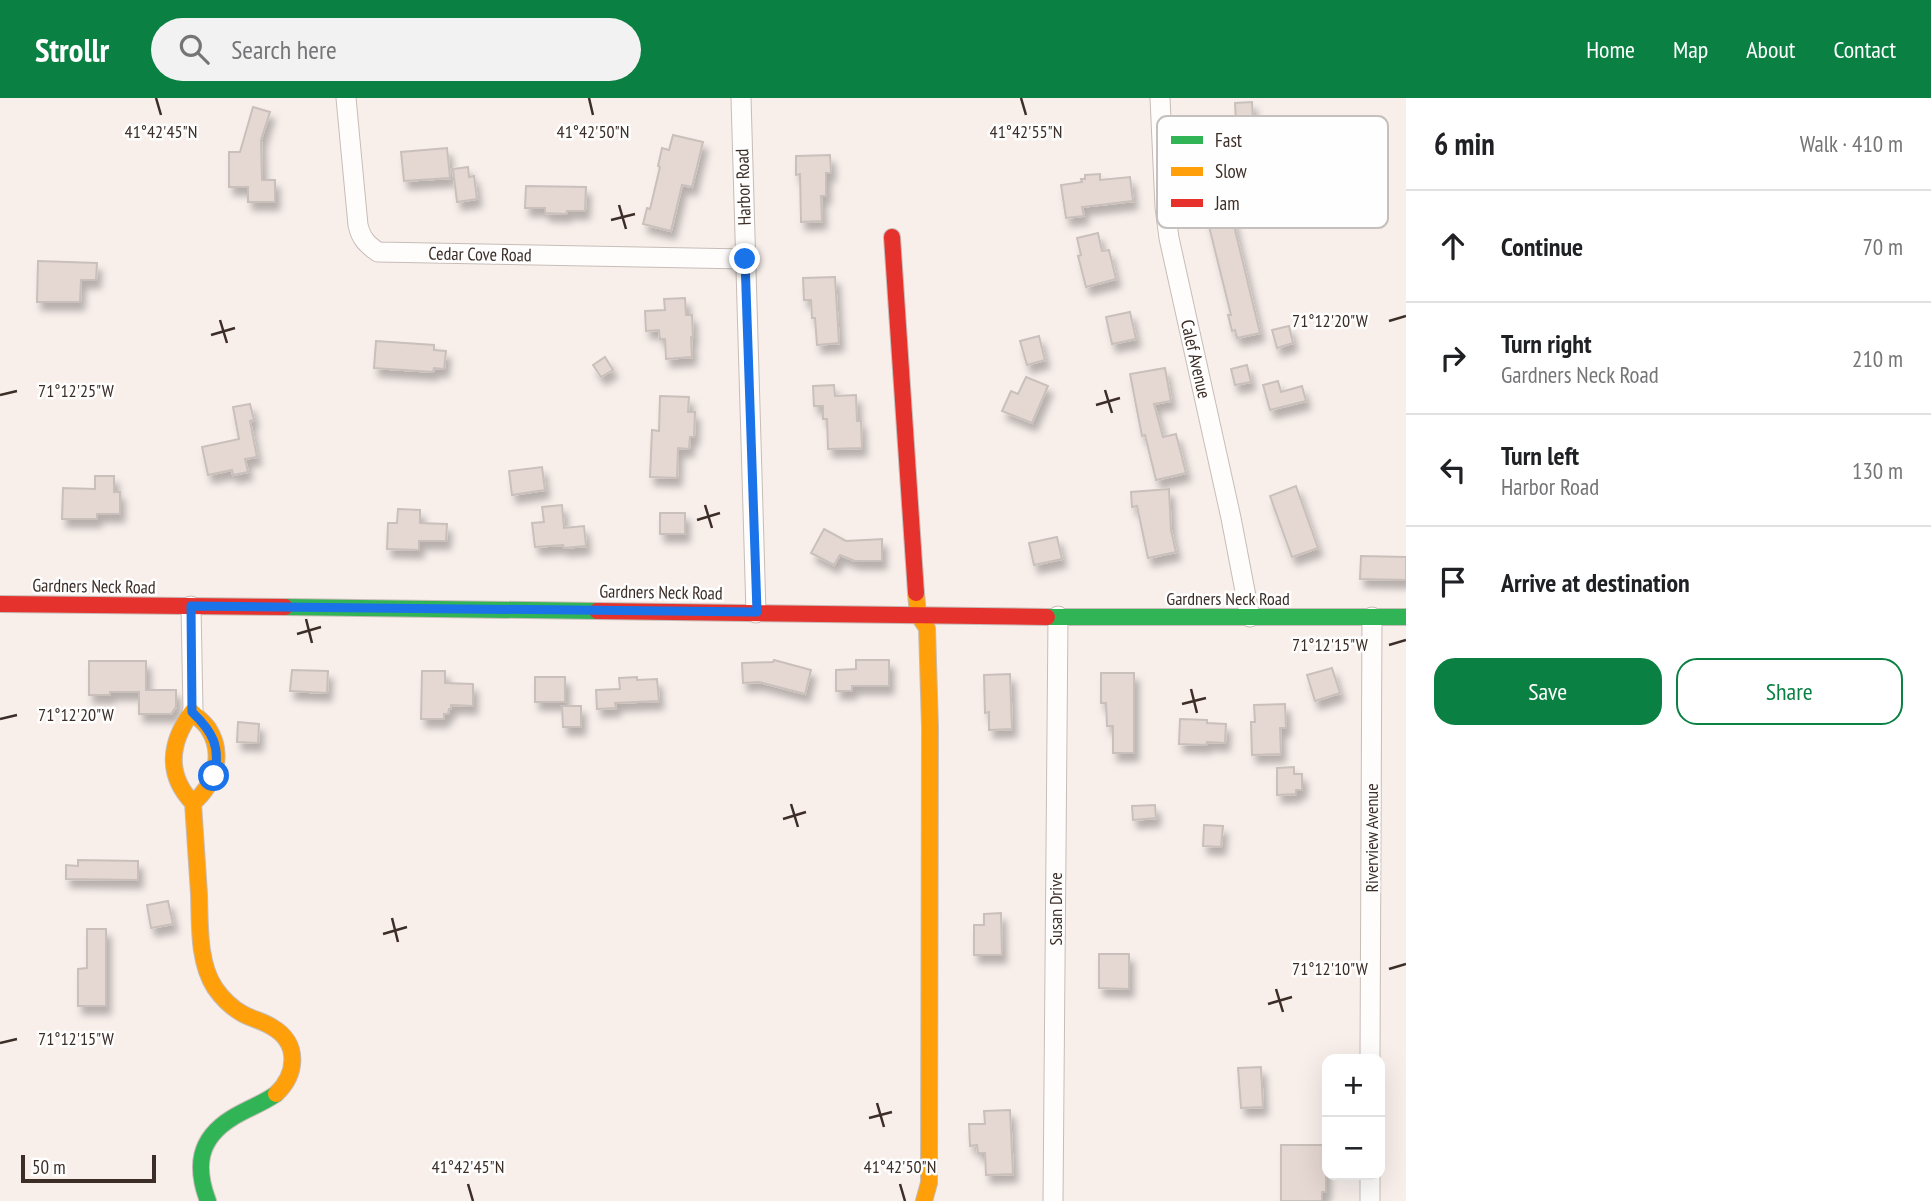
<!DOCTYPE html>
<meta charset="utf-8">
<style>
:root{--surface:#fff;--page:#f2f2f2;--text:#202124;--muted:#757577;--line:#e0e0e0;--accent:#0b8043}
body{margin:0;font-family:"PT Sans Narrow",sans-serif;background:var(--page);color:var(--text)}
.controls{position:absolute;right:21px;bottom:21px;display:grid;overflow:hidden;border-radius:14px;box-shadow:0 7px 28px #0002}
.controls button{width:63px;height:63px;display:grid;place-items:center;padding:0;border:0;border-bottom:2px solid var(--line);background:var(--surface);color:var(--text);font:35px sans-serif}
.scale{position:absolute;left:21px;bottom:18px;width:135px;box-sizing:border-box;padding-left:7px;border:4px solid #3c2e27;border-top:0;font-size:19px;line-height:24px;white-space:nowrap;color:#3c2e27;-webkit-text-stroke:5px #fefefe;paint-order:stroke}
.stop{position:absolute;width:21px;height:21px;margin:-16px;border:5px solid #1a73e8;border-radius:50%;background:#fff}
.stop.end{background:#1a73e8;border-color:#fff;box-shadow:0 2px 7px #0008}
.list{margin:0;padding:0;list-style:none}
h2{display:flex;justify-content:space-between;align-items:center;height:91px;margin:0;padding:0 28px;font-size:30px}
h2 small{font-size:23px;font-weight:400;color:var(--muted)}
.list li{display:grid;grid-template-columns:46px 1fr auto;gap:21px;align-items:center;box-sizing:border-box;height:112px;padding:0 28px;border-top:2px solid var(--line)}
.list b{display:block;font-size:26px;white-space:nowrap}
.list p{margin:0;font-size:23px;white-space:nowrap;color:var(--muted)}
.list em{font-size:23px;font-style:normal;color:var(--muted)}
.actions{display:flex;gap:14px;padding:21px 28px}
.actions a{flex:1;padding:16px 0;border:2px solid var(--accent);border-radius:21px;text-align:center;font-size:24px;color:var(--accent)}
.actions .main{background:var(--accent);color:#fff}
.icon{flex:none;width:38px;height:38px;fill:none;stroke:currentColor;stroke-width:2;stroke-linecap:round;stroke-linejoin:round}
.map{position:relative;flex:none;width:1406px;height:1103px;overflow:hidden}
header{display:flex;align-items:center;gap:42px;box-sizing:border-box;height:98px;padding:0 35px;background:var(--accent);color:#fff}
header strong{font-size:33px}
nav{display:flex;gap:38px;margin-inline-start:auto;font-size:24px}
.search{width:490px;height:63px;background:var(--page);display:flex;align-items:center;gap:18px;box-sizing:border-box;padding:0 24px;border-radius:38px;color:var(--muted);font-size:26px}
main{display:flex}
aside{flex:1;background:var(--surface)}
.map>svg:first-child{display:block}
</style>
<header>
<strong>Strollr</strong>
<div class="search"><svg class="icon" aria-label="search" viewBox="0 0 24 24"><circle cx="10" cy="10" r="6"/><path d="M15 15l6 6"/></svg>Search here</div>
<nav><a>Home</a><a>Map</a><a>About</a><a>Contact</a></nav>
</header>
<main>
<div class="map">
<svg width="1406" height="1103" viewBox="0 0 1406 1103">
<defs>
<filter id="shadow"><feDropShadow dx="4.5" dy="8" stdDeviation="3.5" flood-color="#0004"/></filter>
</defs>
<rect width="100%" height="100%" fill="#f8efeb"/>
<g fill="#e5d7d1" stroke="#cac0bb" stroke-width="2" filter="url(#shadow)">
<path d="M1252 4 1253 22 1236 23 1235 5Z"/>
<path d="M253 9 270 14 261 42 262 82H275V104H248V89H229V54H240Z"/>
<path d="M673 37 703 44 692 89 682 87 671 133 643 126 647 110 650 111 660 69 658 68 662 50 669 52Z"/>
<path d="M447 50 450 80 404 83 401 54Z"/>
<path d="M830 57 831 75H826V98H821L822 123 801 124 800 76 796 77V58Z"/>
<path d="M468 69 469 79 474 78 477 101 457 104 453 71Z"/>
<path d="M1100 76V82L1130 79 1133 103 1082 109 1084 118 1066 120 1061 87 1082 84 1081 81H1085V77Z"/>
<path d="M526 88 586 89 585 113H567L566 116 545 115V110H525Z"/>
<path d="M1229 107 1260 235 1237 240 1235 232 1232 233 1228 217H1231L1205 112Z"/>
<path d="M1098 135 1102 153 1109 152 1116 181 1086 189 1078 158 1081 157 1077 140Z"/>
<path d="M38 163 97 165 96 182H81L80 204H37Z"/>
<path d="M835 179 839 245 817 247 815 220H812L811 202H804L803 180Z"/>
<path d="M685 200 686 217H692L693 239H691L692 259 666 261 665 241H660L659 232 646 233 645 213 665 212 664 201Z"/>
<path d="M1130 214 1136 241 1112 246 1106 219Z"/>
<path d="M1289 228 1293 245 1277 250 1272 232Z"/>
<path d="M1039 238 1045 262 1027 267 1020 243Z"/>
<path d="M376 243 434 247V252L446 253 444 271 434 270 433 274 374 270Z"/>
<path d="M605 259 613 272 601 279 593 267Z"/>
<path d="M1247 267 1251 284 1235 287 1231 271Z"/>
<path d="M1165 270 1171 303 1154 306 1163 339 1176 336 1186 375 1156 382 1145 337 1142 338 1130 276Z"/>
<path d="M1026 279 1048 288 1032 325 1002 313 1011 293 1018 296Z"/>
<path d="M1278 283 1281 294 1302 288 1306 303 1270 312 1263 287Z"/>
<path d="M834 287 835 298 856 297 857 323H861L862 350 828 351 827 321H823V308H814L813 288Z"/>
<path d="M660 298 689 299 688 314H695L694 339H690L689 351 678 350 677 380 650 379 652 332 659 333Z"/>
<path d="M250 306 254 322 250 323 257 359 245 361 248 374 233 377 232 372 208 377 202 349 239 341 233 309Z"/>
<path d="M542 369 545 392 512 397 509 373Z"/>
<path d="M95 378H114V394H120V416H97V421H62L63 390 95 391Z"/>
<path d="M1296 388 1318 450 1292 459 1270 398Z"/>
<path d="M1169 391 1171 432 1176 454 1148 460 1137 408 1132 409 1131 394Z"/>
<path d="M562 407 564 430 584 428 586 448 564 450 563 447 535 449 532 425 544 424 542 409Z"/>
<path d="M398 411 420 412V425L447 426 446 443H419V452L387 451 388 425H397Z"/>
<rect x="660" y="415" width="25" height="21"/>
<path d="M824 431 846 443 882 441V463H855L840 457 834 467 811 455Z"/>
<path d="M1057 439 1062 461 1034 467 1029 445Z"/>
<path d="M1361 458 1406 459V482L1360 481Z"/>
<path d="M774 562 811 572 805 596 759 584 743 585 742 565 773 564Z"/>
<path d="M856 562H889V588H852V593H836V572L856 571Z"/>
<path d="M89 563H146V592H176V609L171 616H139V594H110V597H89Z"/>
<path d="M1332 570 1340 595 1315 603 1307 577Z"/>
<path d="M292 572 328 573 327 595 290 593Z"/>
<path d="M422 573H445V585L473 586V608L451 607V611H449L448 616H444V621H421Z"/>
<path d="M1101 575H1134V655H1113V628H1107L1106 605H1101Z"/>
<path d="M1010 576 1012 631 989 632V614L985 615 984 577Z"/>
<rect x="535" y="579" width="30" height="25"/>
<path d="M637 579V582L657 581 659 603 615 605 616 610 597 611 596 592 620 591 619 580Z"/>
<path d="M1285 606 1286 630H1280L1281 656 1252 657 1251 624H1255L1254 607Z"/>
<path d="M562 608H581V629H563Z"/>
<path d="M1180 621 1207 622V625L1226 626 1225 645 1207 644 1206 647 1179 646Z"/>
<path d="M238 624 259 626 258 645 237 644Z"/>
<path d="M1294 669V676H1302V692H1296V696L1277 697V670Z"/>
<path d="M1155 707 1156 720 1133 722 1132 708Z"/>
<path d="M1204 727 1223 728 1221 749 1203 748Z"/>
<path d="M78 762 138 763V782L66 781V767L78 768Z"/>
<path d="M168 803 173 826 151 830 147 807Z"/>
<path d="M1001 815 1002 857H974V827H984V816Z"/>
<path d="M87 831H106V908H78V871L87 870Z"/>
<path d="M1099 856H1129V891L1099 890Z"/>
<path d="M1261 969 1263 1009 1241 1010 1238 970Z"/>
<path d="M1010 1012 1013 1076 986 1077 985 1055H978L977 1047 970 1048 969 1026H985L984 1013Z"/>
<path d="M1281 1047H1326V1094H1322V1103H1281Z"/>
</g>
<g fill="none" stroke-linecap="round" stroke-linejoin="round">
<defs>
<g id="street">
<path d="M346 0 358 127C361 140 366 146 378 154L745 161"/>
<path d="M741 0 756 515"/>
<path d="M1160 0 1165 109 1169 140 1231 420 1250 519"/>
<path d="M191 508 193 612 192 614"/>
<path d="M1370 961 1372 519"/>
<path d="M1053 1103 1058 518"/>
<path d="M1370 1103V1077"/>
</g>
<g id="fast">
<path d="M285 509 597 513"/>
<path d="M1047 519H1406"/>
<path d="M208 1103C195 1069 198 1041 232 1020 246 1011 262 1006 276 996"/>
</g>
<g id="slow">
<path d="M916 495 918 517 927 530 930 629 929 1085 924 1103"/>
<path d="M193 705C215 686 225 656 208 630 204 624 197 619 192 614 170 644 165 676 193 705 195 735 197 766 199 796 200 827 198 864 215 890 222 900 232 910 243 916 252 921 263 923 272 929 300 945 297 976 276 996"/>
</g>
<g id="jam">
<path d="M892 139 916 495"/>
<path d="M0 506 285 509"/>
<path d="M597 513 1047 519"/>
</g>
</defs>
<use href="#street" stroke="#c7bcb7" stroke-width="21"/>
<use href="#fast" stroke="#c7bcb7" stroke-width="18"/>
<use href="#slow" stroke="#c7bcb7" stroke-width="18"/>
<use href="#jam" stroke="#c7bcb7" stroke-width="18"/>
<use href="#street" stroke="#fefdfc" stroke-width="19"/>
<use href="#fast" stroke="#30b455" stroke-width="16"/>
<use href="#slow" stroke="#ff9f0a" stroke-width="16"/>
<use href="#jam" stroke="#e5322d" stroke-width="16"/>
</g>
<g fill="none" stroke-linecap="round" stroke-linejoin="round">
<path stroke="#1a73e8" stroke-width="9" d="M214 678C221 649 213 634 192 614L191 508 757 514 745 161"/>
</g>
<path fill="none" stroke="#3c2e27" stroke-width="2.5" d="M156 0 161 17M589 0 593 17M1021 0 1026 17M619 107 626 131M611 122 635 116M220 222 227 245M1389 223 1406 218M211 237 235 230M1105 292 1112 315M0 297 17 293M1096 307 1120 300M705 407 712 430M697 422 720 415M306 521 312 545M297 536 321 529M1389 547 1406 542M1191 591 1197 615M1182 606 1206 600M0 621 17 617M791 706 798 729M783 721 806 714M392 820 398 844M383 836 407 829M1389 871 1406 866M1276 891 1283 914M1268 906 1292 899M0 945 17 941M877 1005 884 1029M869 1020 892 1014M468 1086 473 1103M900 1086 905 1103"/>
<g text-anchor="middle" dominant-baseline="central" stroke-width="5" stroke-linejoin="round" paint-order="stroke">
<g font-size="18" fill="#3c2e27" stroke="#fefefe">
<text transform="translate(743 89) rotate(-92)">Harbor Road</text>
<text transform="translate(480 156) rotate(1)">Cedar Cove Road</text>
<text transform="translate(1196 261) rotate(77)">Calef Avenue</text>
<text transform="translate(94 488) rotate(1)">Gardners Neck Road</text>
<text transform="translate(661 494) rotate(1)">Gardners Neck Road</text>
<text x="1228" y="500">Gardners Neck Road</text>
<text transform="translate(1371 740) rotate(-90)">Riverview Avenue</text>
<text transform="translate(1055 811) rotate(-90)">Susan Drive</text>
</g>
</g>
<rect x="1157" y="18" width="231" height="112" rx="10" fill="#fefefe" stroke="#c4c0be" stroke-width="2"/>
<rect x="1171" y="38" width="32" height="8" fill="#30b455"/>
<rect x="1171" y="69" width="32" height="9" fill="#ff9f0a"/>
<rect x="1171" y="101" width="32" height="8" fill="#e5322d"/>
<g font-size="19" fill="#3c2e27">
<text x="1215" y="49">Fast</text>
<text x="1215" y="80">Slow</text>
<text x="1215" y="112">Jam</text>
</g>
<g font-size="18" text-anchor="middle" fill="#3c2e27" stroke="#fefefe" stroke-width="5" stroke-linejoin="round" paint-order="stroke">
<text x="161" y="40">41°42'45"N</text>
<text x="593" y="40">41°42'50"N</text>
<text x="1026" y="40">41°42'55"N</text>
<text x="1330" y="229">71°12'20"W</text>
<text x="76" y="299">71°12'25"W</text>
<text x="1330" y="553">71°12'15"W</text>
<text x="76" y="623">71°12'20"W</text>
<text x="1330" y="877">71°12'10"W</text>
<text x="76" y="947">71°12'15"W</text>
<text x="468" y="1075">41°42'45"N</text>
<text x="900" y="1075">41°42'50"N</text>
</g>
</svg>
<div class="controls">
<button>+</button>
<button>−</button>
</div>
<div class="scale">50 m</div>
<div class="stop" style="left:214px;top:678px"></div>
<div class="stop end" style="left:745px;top:161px"></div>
</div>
<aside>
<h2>6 min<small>Walk · 410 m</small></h2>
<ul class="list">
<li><svg class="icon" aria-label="ahead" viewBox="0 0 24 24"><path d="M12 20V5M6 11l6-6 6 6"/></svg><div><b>Continue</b></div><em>70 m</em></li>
<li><svg class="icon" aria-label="right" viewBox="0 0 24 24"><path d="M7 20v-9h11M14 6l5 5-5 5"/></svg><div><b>Turn right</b><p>Gardners Neck Road</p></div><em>210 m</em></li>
<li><svg class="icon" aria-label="left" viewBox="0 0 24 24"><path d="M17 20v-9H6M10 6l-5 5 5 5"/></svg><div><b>Turn left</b><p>Harbor Road</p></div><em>130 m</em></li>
<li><svg class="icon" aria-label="arrive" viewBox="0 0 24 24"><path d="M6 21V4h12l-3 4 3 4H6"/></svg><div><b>Arrive at destination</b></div></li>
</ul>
<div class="actions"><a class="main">Save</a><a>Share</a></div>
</aside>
</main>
